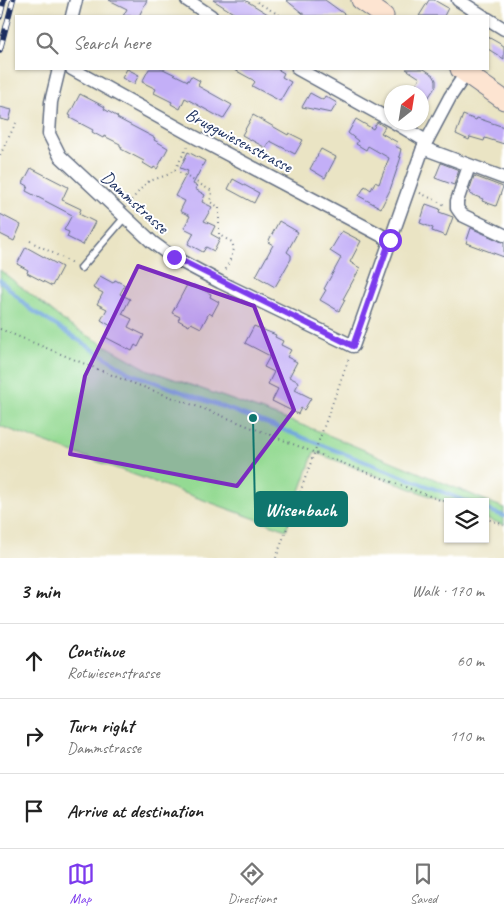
<!DOCTYPE html>
<meta charset="utf-8">
<style>
:root{--surface:#fff;--page:#f2f2f2;--text:#222;--muted:#767676;--line:#e0e0e0;--accent:#7c3aed}
body{margin:0;font-family:Caveat,sans-serif;background:var(--page);color:var(--text)}
.controls{position:absolute;right:15px;bottom:15px;display:grid;overflow:hidden;border-radius:0px;box-shadow:0 1px 4px #0004}
.controls button{width:45px;height:45px;display:grid;place-items:center;padding:0;border:0;border-bottom:1px solid var(--line);background:var(--surface);color:var(--text);font:25px sans-serif}
.compass{position:absolute;left:384px;top:85px;width:45px;height:45px;border-radius:50%;background:var(--surface);box-shadow:0 1px 4px #0004;rotate:30deg}
.stop{position:absolute;width:15px;height:15px;margin:-11px;border:4px solid #7c3aed;border-radius:50%;background:#fff}
.stop.end{background:#7c3aed;border-color:#fff;box-shadow:0 1px 5px #0008}
.list{margin:0;padding:0;list-style:none}
h2{display:flex;justify-content:space-between;align-items:center;height:65px;margin:0;padding:0 20px;font-size:21px}
h2 small{font-size:16px;font-weight:400;color:var(--muted)}
.list li{display:grid;grid-template-columns:32px 1fr auto;gap:15px;align-items:center;box-sizing:border-box;height:75px;padding:0 20px;border-top:1px solid var(--line)}
.list b{display:block;font-size:19px;white-space:nowrap}
.list p{margin:0;font-size:16px;white-space:nowrap;color:var(--muted)}
.list em{font-size:16px;font-style:normal;color:var(--muted)}
.icon{flex:none;width:28px;height:28px;fill:none;stroke:currentColor;stroke-width:2;stroke-linecap:round;stroke-linejoin:round}
.map{position:relative;flex:none;width:504px;height:558px;overflow:hidden}
.search{position:absolute;background:var(--surface);box-shadow:0 1px 4px #0004;left:15px;right:15px;top:15px;height:55px;display:flex;align-items:center;gap:12px;box-sizing:border-box;padding:0 18px;border-radius:0px;color:var(--muted);font-size:19px}
.sheet{height:290px;background:var(--surface)}
nav{display:flex;justify-content:space-around;align-items:center;box-sizing:border-box;height:70px;border-top:1px solid var(--line);background:var(--surface);font-size:14px;color:var(--muted)}
nav a{display:grid;justify-items:center;gap:2px}
nav .on{color:var(--accent)}
.map>svg:first-child{display:block}
</style>
<div class="map">
<svg width="504" height="558" viewBox="0 0 504 558">
<rect width="100%" height="100%" fill="#fff"/>
<filter id="ink" filterUnits="userSpaceOnUse"><feTurbulence type="fractalNoise" baseFrequency=".02" numOctaves="2"/><feDisplacementMap in="SourceGraphic" scale="10" xChannelSelector="R" yChannelSelector="G"/><feConvolveMatrix kernelMatrix="1 2 1 2 8 2 1 2 1" color-interpolation-filters="sRGB"/></filter>
<filter id="wash" filterUnits="userSpaceOnUse"><feTurbulence type="fractalNoise" baseFrequency=".0096" numOctaves="4" result="noise"/><feDisplacementMap in="SourceGraphic" scale="20" xChannelSelector="R" yChannelSelector="G"/><feGaussianBlur stdDeviation="1.12" result="paint"/><feColorMatrix in="noise" values="0 0 0 0 0 0 0 0 0 0 0 0 0 0 0 0 0 1.4 0 .05"/><feComposite in="paint" operator="in"/></filter>
<g filter="url(#wash)">
<rect width="100%" height="100%" fill="#eae4c4"/>
<path fill="#94da93" stroke="#588478" d="M0 270 69 325 149 370 321 432 504 508V525L485 518V502H448V503L314 452 286 530 0 426Z"/>
<g fill="none" stroke-linecap="round" stroke-linejoin="round">
<g stroke="#6ca4da" stroke-width="4">
<path d="M0 280 30 309 130 373 253 418 468 502"/>
<path d="M485 509 504 516"/>
</g>
</g>
<g id="blocks">
<g fill="#c3aff7">
<path d="M109 0H147L139 16H123L127 9Z"/>
<path d="M213 0H245L271 16H238Z"/>
<path d="M286 0H325L347 16H306Z"/>
<path d="M429 0H434L448 8 444 16H419Z"/>
<path d="M488 37 504 46V59L488 49Z"/>
<path d="M127 69 139 75 134 84 122 78Z"/>
<path d="M149 69H163L188 81 191 76 200 81 198 86 232 105 223 119 185 98 180 109 171 104 172 102 154 93 156 89 142 82Z"/>
<path d="M233 69H277L284 73 282 77 291 82 280 101 252 86 255 82 253 80Z"/>
<path d="M406 69H424L433 75 436 80V86L422 107V92H410L420 78Z"/>
<path d="M310 93 323 100 325 96 337 103 331 113 302 107Z"/>
<path d="M80 94 105 107 104 109 118 117 117 118 155 138 154 140 168 148 157 169 154 167 153 169 143 163 144 161 121 149 122 147 120 146V144L104 136 103 138 92 132 93 130 70 118 71 116 69 115Z"/>
<path d="M0 107 12 110 9 121 0 119Z"/>
<path d="M253 115 288 135 289 133 303 140 295 154 270 141 266 148 242 135Z"/>
<path d="M463 115 476 120 477 118 504 127V144L485 138 484 141 470 137 469 140 456 134Z"/>
<path d="M356 119 373 129 377 122 385 127 381 133 397 142 395 146 401 149 399 157H401L390 190 381 208 359 196 365 186 371 190 375 182 379 184 389 158 368 146 366 150 356 144 358 141 348 133Z"/>
<path d="M321 149 336 157 325 178 310 169Z"/>
<path d="M188 152 205 161 193 184 197 186 195 189 205 195 202 202 212 207 204 221 215 226 211 234 220 239 214 251 206 247 203 252 188 244 194 233 184 228 190 216 180 211 185 201 175 196 188 171 180 168Z"/>
<path d="M441 163 459 170 454 185 435 178Z"/>
<path d="M31 168 68 187 62 200 81 209 79 214 95 222 83 245 67 237 69 232 64 230 72 215 26 191 28 186 23 183Z"/>
<path d="M474 176 503 187 496 206 482 201 483 199 470 194 471 192 469 191Z"/>
<path d="M233 179 259 193 254 203 228 189Z"/>
<path d="M426 204 440 209 439 212 453 217 446 236 432 231 433 228 420 223Z"/>
<path d="M0 214 21 225 14 241 0 234Z"/>
<path d="M279 221 298 232 287 252 291 255V259L275 287 256 276 273 245 268 242Z"/>
<path d="M471 228 504 243V257L466 243Z"/>
<path d="M342 231 361 241 350 262 360 268 343 299 345 300 339 311 320 300 326 290 324 289 341 258 330 251Z"/>
<path d="M26 247 62 267 52 286 27 273 28 270 17 264Z"/>
<path d="M100 276 113 283 115 280 125 285 120 294 130 299 122 314 132 319 128 327 144 335 138 347 135 345 132 351 105 337 111 326 101 320 107 309 97 304 103 293 93 288Z"/>
<path d="M187 285 192 287 193 285 211 294 210 297 219 302 212 315 209 313 201 328 191 323 189 326 178 320 180 317 172 313Z"/>
<path d="M254 326 276 335 275 337 283 341 281 345 291 350 287 357 297 362 289 377 299 382 295 390 311 398 304 410 301 408 298 414 272 401 278 389 268 384 274 372 264 367 270 356 245 343Z"/>
</g>
</g>
</g>
<g filter="url(#ink)">
<use href="#blocks" fill-opacity="0" stroke="#636e82" stroke-width="1"/>
<g fill="none" stroke-linecap="round" stroke-linejoin="round">
<defs>
<path id="lane" d="M81 268 125 217"/>
<g id="street">
<path d="M187 0 211 16"/>
<path d="M458 0 483 16"/>
<path d="M72 16 76 0"/>
<path d="M488 19 504 29"/>
<path d="M59 69 51 102 49 134 60 156 152 242 171 256 220 282 353 346 423 148 450 97 466 73"/>
<path d="M72 69 193 136 390 240"/>
<path d="M298 69 392 121"/>
<path d="M394 122 426 141"/>
<path d="M423 148 504 178"/>
<path d="M469 166 457 201V208L462 215 504 235"/>
</g>
<g id="secondary">
<path d="M361 0 384 16"/>
<path d="M460 69 504 100"/>
</g>
</defs>
<use href="#lane" stroke="#636e82" stroke-width="9"/>
<use href="#street" stroke="#636e82" stroke-width="15"/>
<use href="#secondary" stroke="#636e82" stroke-width="21"/>
<g stroke="#636e82" stroke-width="2" stroke-dasharray="1 4" stroke-linecap="butt">
<path d="M257 2 281 16"/>
<path d="M0 155 16 123"/>
<path d="M175 170 212 191 210 202 219 207V235L232 242 234 249 232 255 225 271"/>
<path d="M420 193 445 205"/>
<path d="M128 204 147 182 167 175 175 170 187 147"/>
<path d="M30 241 74 264"/>
<path d="M0 329 124 380 215 413 313 452 448 503"/>
<path d="M485 518 504 525"/>
<path d="M276 558 349 358"/>
</g>
<use href="#lane" stroke="#fff" stroke-width="6"/>
<use href="#street" stroke="#fff" stroke-width="12"/>
<use href="#secondary" stroke="#fde4d1" stroke-width="19"/>
<defs>
<g id="rail">
<path d="M0 17 4 0"/>
<path d="M0 50 13 0"/>
</g>
</defs>
<use href="#rail" stroke="#1b2f5e" stroke-width="5.5"/>
<use href="#rail" stroke="#fff" stroke-width="4" stroke-dasharray="11" stroke-linecap="butt"/>
</g>
</g>
<g fill="none" stroke-linecap="round" stroke-linejoin="round" filter="url(#ink)">
<path stroke="#7c3aed" stroke-width="6" d="M174 257 353 346 390 240"/>
</g>
<path fill="#7b2cbf" fill-opacity="0.2" stroke="#7b2cbf" stroke-width="4" stroke-linejoin="round" d="M138 266 254 306 294 410 237 486 70 454 85 376Z"/>
<g text-anchor="middle" dominant-baseline="central" stroke-width="4" stroke-linejoin="round" paint-order="stroke">
<g font-size="18" fill="#1b2f5e" stroke="#fff">
<text transform="translate(239 140) rotate(28)">Bruggwiesenstrasse</text>
<text transform="translate(135 202) rotate(42)">Dammstrasse</text>
</g>
</g>
<path fill="none" stroke="#0f766e" stroke-width="2" d="M253 418L255 509"/>
<circle fill="#0f766e" stroke="#fff" stroke-width="2" cx="253" cy="418" r="5"/>
<rect fill="#0f766e" stroke="#0f766e" stroke-width="2" x="255" y="492" width="92" height="34" rx="5"/>
<g font-size="19" text-anchor="middle" font-weight="bold" fill="#fff">
<text x="301" y="516">Wisenbach</text>
</g>
</svg>
<div class="controls">
<button><svg class="icon" aria-label="layers" viewBox="0 0 24 24"><path d="M12 4l9 5-9 5-9-5zM3 14l9 5 9-5"/></svg></button>
</div>
<svg class="compass" viewBox="-18 -18 36 36"><path d="M0-13l5 13h-10z" fill="#e53935"/><path d="M0 13l5-13h-10z" fill="#767676"/></svg>
<div class="stop" style="left:390px;top:240px"></div>
<div class="stop end" style="left:174px;top:257px"></div>
<div class="search"><svg class="icon" aria-label="search" viewBox="0 0 24 24"><circle cx="10" cy="10" r="6"/><path d="M15 15l6 6"/></svg>Search here</div>
</div>
<section class="sheet">
<h2>3 min<small>Walk · 170 m</small></h2>
<ul class="list">
<li><svg class="icon" aria-label="ahead" viewBox="0 0 24 24"><path d="M12 20V5M6 11l6-6 6 6"/></svg><div><b>Continue</b><p>Rotwiesenstrasse</p></div><em>60 m</em></li>
<li><svg class="icon" aria-label="right" viewBox="0 0 24 24"><path d="M7 20v-9h11M14 6l5 5-5 5"/></svg><div><b>Turn right</b><p>Dammstrasse</p></div><em>110 m</em></li>
<li><svg class="icon" aria-label="arrive" viewBox="0 0 24 24"><path d="M6 21V4h12l-3 4 3 4H6"/></svg><div><b>Arrive at destination</b></div></li>
</ul>
</section>
<nav>
<a class="on"><svg class="icon" aria-label="map" viewBox="0 0 24 24"><path d="M3 6l6-2 6 2 6-2v14l-6 2-6-2-6 2zM9 4v14M15 6v14"/></svg>Map</a>
<a><svg class="icon" aria-label="directions" viewBox="0 0 24 24"><path d="M12 3l9 9-9 9-9-9zM9 14v-3h6M13 9l2 2-2 2"/></svg>Directions</a>
<a><svg class="icon" aria-label="saved" viewBox="0 0 24 24"><path d="M7 4h10v16l-5-4-5 4z"/></svg>Saved</a>
</nav>
